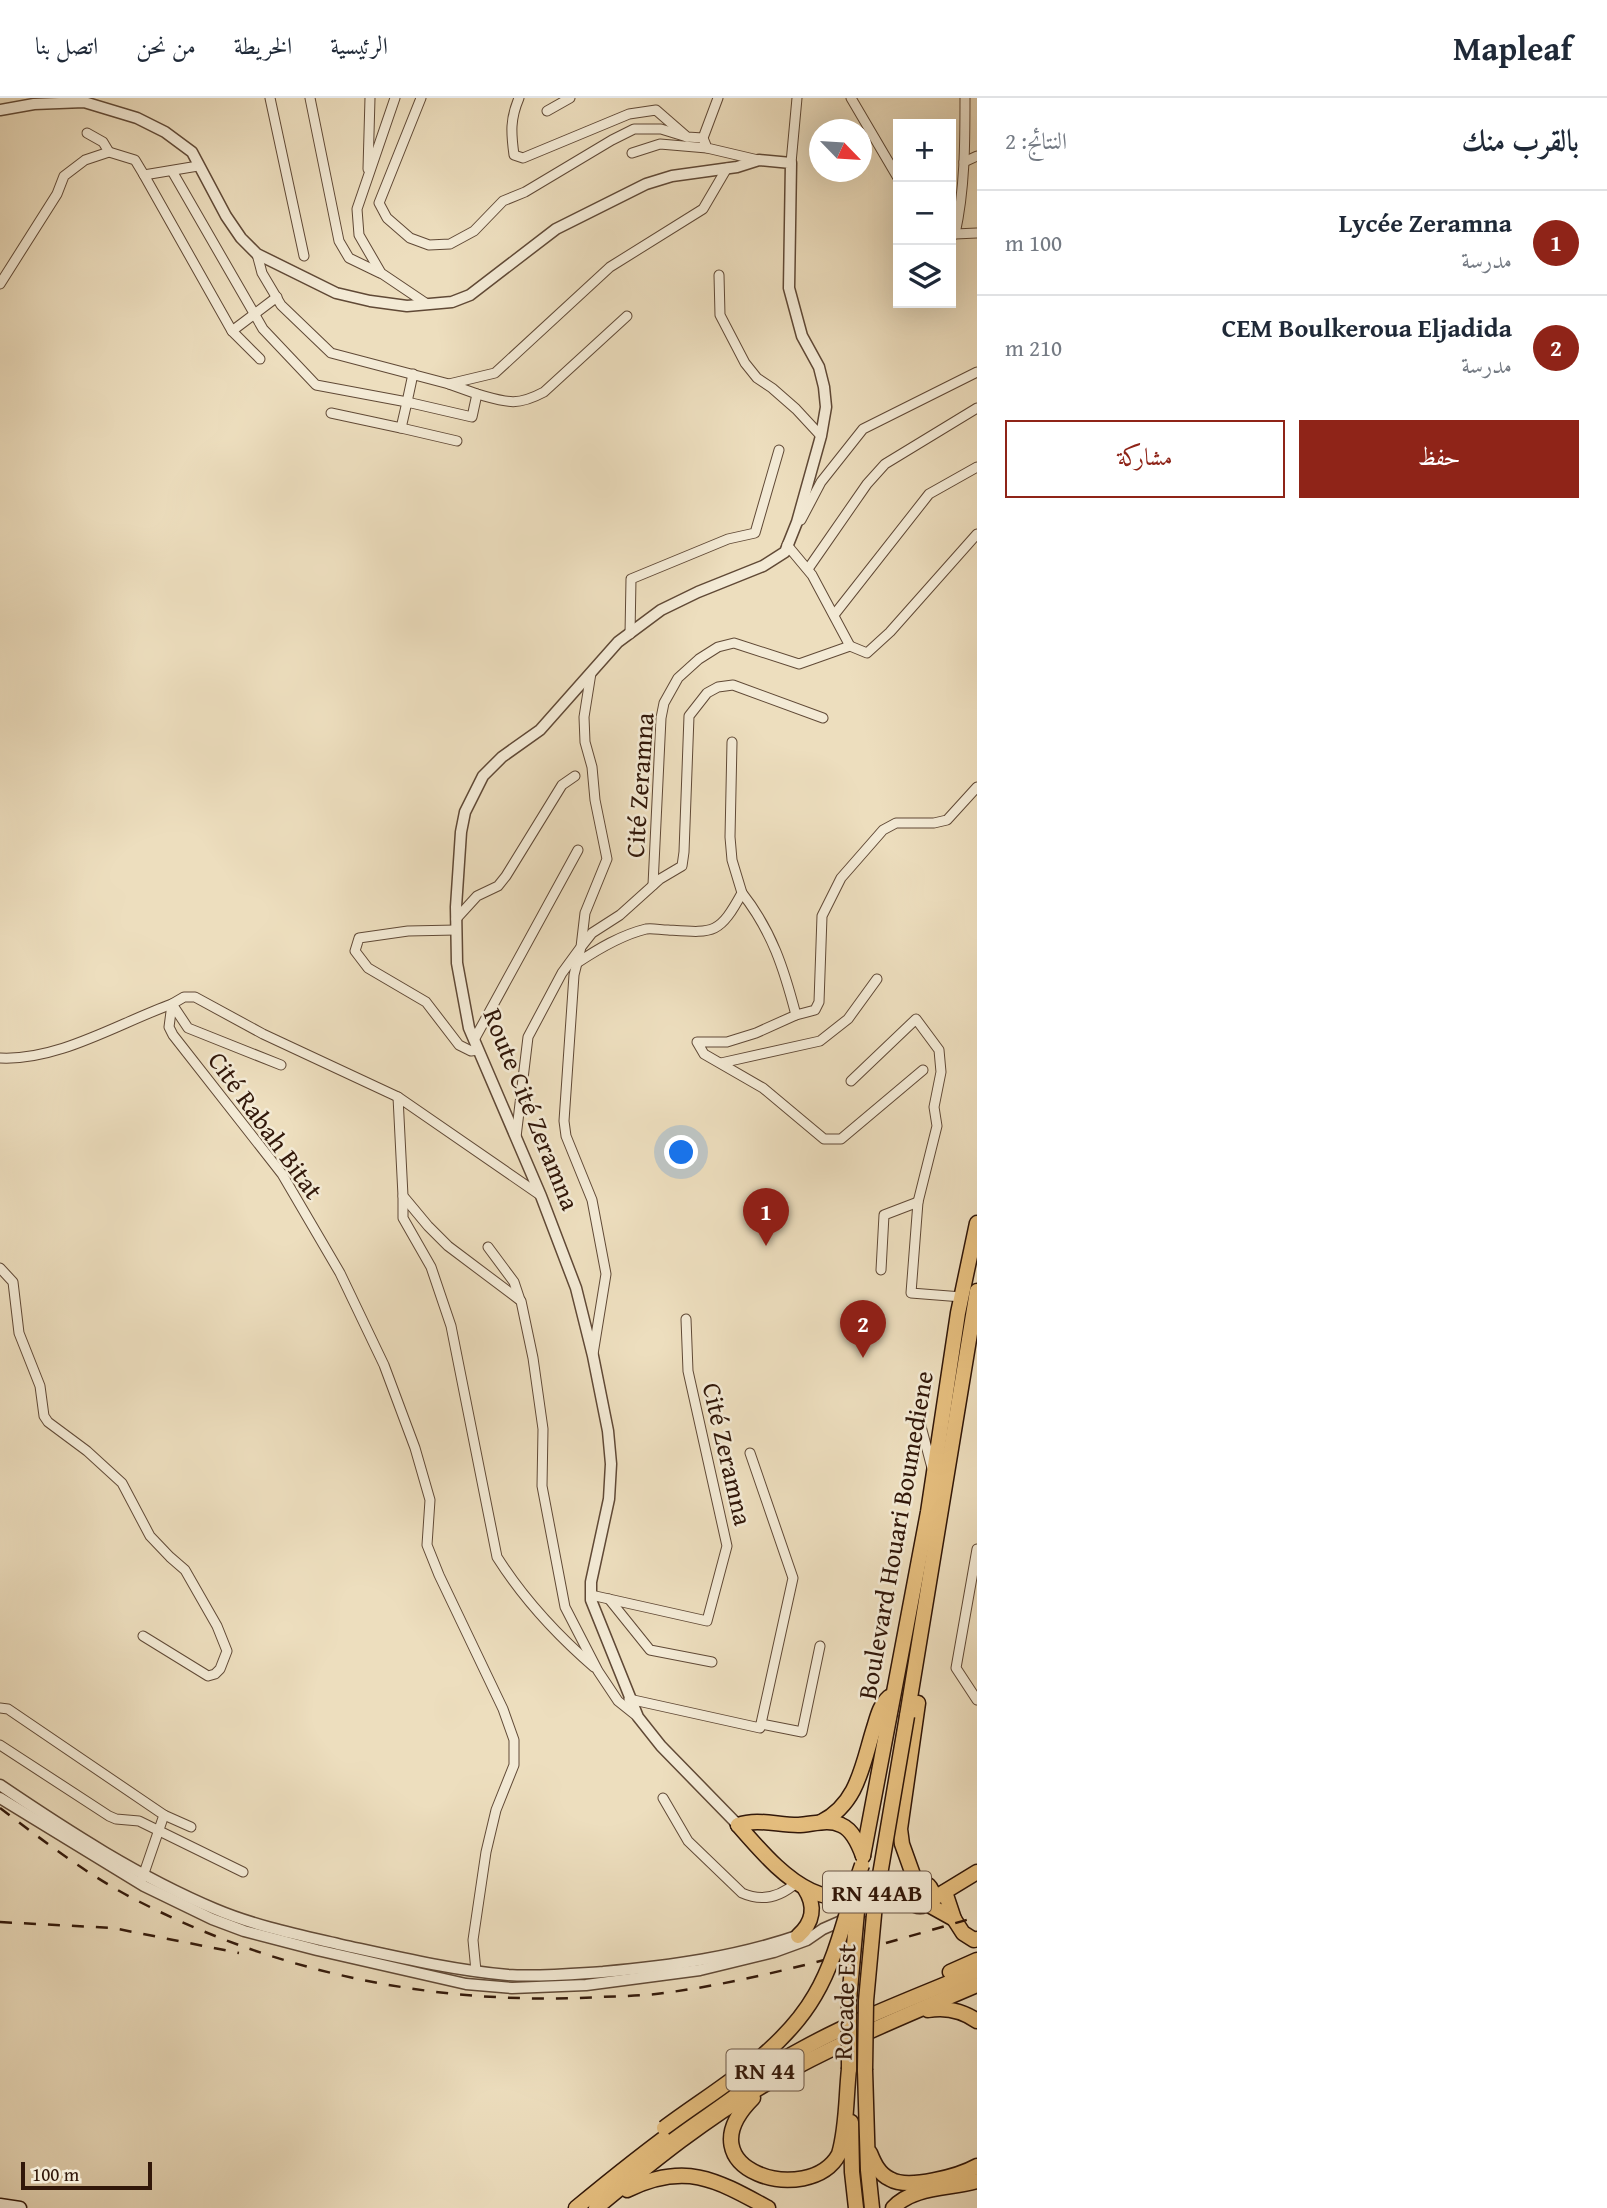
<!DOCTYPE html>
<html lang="ar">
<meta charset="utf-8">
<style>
:root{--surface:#fff;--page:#f6f6f7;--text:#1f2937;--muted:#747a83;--line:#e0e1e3;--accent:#8f2418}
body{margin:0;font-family:"Gentium Book Plus",Amiri,serif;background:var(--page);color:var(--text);direction:rtl}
.controls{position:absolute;right:21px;top:21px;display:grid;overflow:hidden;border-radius:0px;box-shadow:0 7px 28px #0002}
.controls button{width:63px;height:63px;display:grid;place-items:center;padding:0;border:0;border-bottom:2px solid var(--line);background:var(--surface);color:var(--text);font:35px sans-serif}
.compass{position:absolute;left:809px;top:21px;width:63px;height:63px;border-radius:50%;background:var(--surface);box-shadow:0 7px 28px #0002;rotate:115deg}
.scale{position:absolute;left:21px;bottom:18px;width:131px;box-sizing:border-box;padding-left:7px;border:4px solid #311709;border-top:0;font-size:19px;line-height:24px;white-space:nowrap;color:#311709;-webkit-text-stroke:5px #f3ead5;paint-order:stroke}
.you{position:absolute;left:682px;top:1055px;width:24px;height:24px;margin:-18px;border:5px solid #fff;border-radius:50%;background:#1a73e8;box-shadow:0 0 0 10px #1a73e833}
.badge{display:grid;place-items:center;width:46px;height:46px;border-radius:50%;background:var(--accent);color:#fff;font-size:23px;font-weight:700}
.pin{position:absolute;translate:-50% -58px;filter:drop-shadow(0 2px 4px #0008)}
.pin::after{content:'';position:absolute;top:37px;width:24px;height:21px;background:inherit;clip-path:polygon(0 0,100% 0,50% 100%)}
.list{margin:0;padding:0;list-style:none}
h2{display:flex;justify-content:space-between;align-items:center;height:91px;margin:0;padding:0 28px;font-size:30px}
h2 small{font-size:23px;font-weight:400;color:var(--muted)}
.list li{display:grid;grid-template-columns:46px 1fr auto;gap:21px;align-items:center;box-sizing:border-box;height:105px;padding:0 28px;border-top:2px solid var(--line)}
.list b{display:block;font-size:26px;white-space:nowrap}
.list p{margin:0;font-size:23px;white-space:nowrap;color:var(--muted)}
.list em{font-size:23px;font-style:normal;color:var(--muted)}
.actions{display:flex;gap:14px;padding:21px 28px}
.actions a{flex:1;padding:16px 0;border:2px solid var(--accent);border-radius:0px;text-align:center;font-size:24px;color:var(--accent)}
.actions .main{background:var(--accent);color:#fff}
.icon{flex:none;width:38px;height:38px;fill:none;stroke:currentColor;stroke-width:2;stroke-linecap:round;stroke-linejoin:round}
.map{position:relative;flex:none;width:977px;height:2110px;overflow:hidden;direction:ltr}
header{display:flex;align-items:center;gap:42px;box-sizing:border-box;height:98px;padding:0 35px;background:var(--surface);border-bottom:2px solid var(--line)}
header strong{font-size:33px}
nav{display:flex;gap:38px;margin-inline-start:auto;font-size:24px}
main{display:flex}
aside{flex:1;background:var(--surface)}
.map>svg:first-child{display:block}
</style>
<header>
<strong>Mapleaf</strong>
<nav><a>الرئيسية</a><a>الخريطة</a><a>من نحن</a><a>اتصل بنا</a></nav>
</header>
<main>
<aside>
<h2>بالقرب منك<small>النتائج: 2</small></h2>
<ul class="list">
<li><span class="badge">1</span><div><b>Lycée Zeramna</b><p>مدرسة</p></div><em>100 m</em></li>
<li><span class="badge">2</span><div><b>CEM Boulkeroua Eljadida</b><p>مدرسة</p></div><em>210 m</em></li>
</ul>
<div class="actions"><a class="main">حفظ</a><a>مشاركة</a></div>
</aside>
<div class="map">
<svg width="977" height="2110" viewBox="0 0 977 2110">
<rect width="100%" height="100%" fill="#eddebe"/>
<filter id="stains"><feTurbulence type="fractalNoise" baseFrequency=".00286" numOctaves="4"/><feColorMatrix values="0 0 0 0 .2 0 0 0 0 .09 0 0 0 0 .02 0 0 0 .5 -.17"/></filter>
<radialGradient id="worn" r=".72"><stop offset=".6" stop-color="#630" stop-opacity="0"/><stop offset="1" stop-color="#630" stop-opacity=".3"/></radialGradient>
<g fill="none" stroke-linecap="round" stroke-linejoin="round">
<defs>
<g id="minor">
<path d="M270 0 304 158"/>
<path d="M310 0 339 143 349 160 380 175"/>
<path d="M395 0 357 111 359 137 381 175 427 206"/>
<path d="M421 0 379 105 387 120 410 140 429 147 450 146 474 133 503 103 525 94 612 42 634 31H661L687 39"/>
<path d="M519 0C510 21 511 35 514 57L523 60 629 16 656 12 687 39 703 40"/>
<path d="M718 0 703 40 707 50 758 62"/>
<path d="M851 0 898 80"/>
<path d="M547 13 570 0"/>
<path d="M87 35 103 44 109 54"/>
<path d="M632 55 660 46 707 50"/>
<path d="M964 64 977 58"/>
<path d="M791 65 797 0"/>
<path d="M198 68 144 77 232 233 277 199"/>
<path d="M368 71 370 0"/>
<path d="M172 73 263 231 316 287 407 304 413 276"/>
<path d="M951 134 955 136C965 91 965 45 965 0"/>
<path d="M955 136 977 135"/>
<path d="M257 156 262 175 281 207 331 255 449 286 495 275 610 169 703 111 727 70"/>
<path d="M719 177 720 217 745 265 757 280 772 290 796 311 821 338"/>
<path d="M0 186 57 96 64 78 85 62 109 54 135 62 144 77"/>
<path d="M232 233 260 261"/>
<path d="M477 296C506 304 516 309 544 294L627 218"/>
<path d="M331 315 401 330 407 304 472 319 477 296 449 286"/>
<path d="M401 330 457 343"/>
<path d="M801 422 821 384 863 331 977 274"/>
<path d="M808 471 867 386 885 366 977 310"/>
<path d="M834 517 929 396 977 369"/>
<path d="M630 536 631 481 728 441 755 435 779 352"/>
<path d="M850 548 867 555 890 534 977 436"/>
<path d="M653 787 661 620 664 605 678 580 699 561 718 549 734 545 799 566 850 548 812 477 787 447 789 444"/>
<path d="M742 795C772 833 784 871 796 917L756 935 727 944H697L704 956 763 990 824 1041H841L923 972"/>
<path d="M456 821 477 798 498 788 506 778 562 687 575 678"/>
<path d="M456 832 408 833 359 840 355 853 368 870 426 904 459 947 471 953 478 952"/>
<path d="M577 865C598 851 621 837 646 831 653 830 661 832 668 832 714 835 719 837 742 795L732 762 730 739 732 644"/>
<path d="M796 917 815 912 819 904 822 818 841 780 883 732 896 725H934L947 722 977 689"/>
<path d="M474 942 578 752"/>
<path d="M0 960C58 963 117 926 172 906L188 930 281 967"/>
<path d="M721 965 820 943 848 921 877 881"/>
<path d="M851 983 916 921 939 952 941 974 934 1009 937 1028 918 1104 911 1195 962 1199"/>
<path d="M398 999 263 936 195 899H184L172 906 169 929 173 937 282 1076 340 1175 384 1267 415 1350 430 1402 427 1447 439 1477 503 1611 514 1642V1667L496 1712 486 1754 473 1842 476 1873"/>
<path d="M516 1039 528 939 562 875 581 849 585 815 607 761 595 702 592 669 585 644 584 619 591 575"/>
<path d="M540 1097 398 999 403 1098 428 1128 448 1148 521 1203 533 1260 543 1331 542 1388 565 1509 598 1573 618 1603 638 1619"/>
<path d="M403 1098V1120L431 1169 451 1228 497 1459C523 1500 557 1537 594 1569"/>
<path d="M488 1149 514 1184 520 1202"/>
<path d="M0 1170 13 1184 19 1235 40 1288 44 1318 48 1324 87 1353 122 1385 150 1438 170 1459 185 1472 217 1528 227 1553 220 1571 215 1576 208 1578 143 1538"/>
<path d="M881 1172 884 1117 918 1104"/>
<path d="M593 1256 606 1176 592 1102 566 1038 564 1023 574 877 581 849 592 835 620 817 660 781 682 768 684 754 689 618 707 595 718 589 733 587 823 620"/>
<path d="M918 1317 932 1370"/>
<path d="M977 1451 956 1570 977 1602"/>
<path d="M591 1497 707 1523 727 1448 688 1273 686 1221"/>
<path d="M609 1501 650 1552 712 1564"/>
<path d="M629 1601 760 1630 793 1480 750 1355"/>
<path d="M0 1610 8 1611 164 1717 142 1781"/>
<path d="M761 1626 802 1634 820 1548"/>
<path d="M0 1647 109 1718 116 1721 139 1723 243 1774"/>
<path d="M663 1700 688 1743 742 1795C762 1804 780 1799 796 1785"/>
<path d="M164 1717 191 1729"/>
</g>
<g id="tertiary">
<path d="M0 12 34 6 84 4 137 20 165 34 192 54 226 118 241 140 257 156 336 195 370 203 407 208 452 204 470 197 556 131 646 86 672 78 737 69 759 62 791 65 789 190 802 238 819 269 824 289 826 309 821 338 797 424 785 454 763 468 698 494 661 512 618 544 540 632 502 659 483 678 465 714 461 734 456 809 457 865 469 930 541 1098 576 1190 593 1258 608 1333 611 1366 609 1401 591 1484V1502L638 1619 661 1648 738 1727"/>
<path d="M0 1687C68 1733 139 1779 215 1811 255 1828 299 1837 342 1847 397 1859 452 1872 508 1877 539 1879 572 1876 603 1874 671 1868 736 1859 800 1837"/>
<path d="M0 1700 144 1788 212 1821 244 1833 317 1852 466 1886 512 1890 586 1887 700 1872 774 1854 807 1842 823 1831 880 1806"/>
</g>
<path id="secondary" d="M0 2107 20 2110"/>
<g id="primary">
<path d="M738 1727C796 1794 818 1811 908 1799"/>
<circle cx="920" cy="1796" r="12"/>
<path d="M936 1799 977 1774"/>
<path d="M798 1838C813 1825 816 1808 805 1791"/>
</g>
<g id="trunk">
<path d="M907 1618 977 1193"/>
<path d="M821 1724C857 1706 862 1669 873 1633 877 1621 879 1608 889 1599"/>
<path d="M738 1727C757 1720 777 1727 798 1727 811 1727 828 1720 841 1727 853 1732 859 1747 863 1758"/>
<path d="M863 1758 928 1414 958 1215 977 1125"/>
<path d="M916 1785 902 1746 900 1731 918 1605"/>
<path d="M945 1794 954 1821"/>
<path d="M927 1806 954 1821 963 1835 974 1842 977 1841"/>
<path d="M950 1874 977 1862"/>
<path d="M928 1912C945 1909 963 1913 977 1923"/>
<path d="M865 1972 868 2072 872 2110"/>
<path d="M753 2000C680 2073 810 2110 839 2056 847 2029 846 1998 849 1971"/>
<path d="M851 2024 852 2074 856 2110"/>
<path d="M870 2055C874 2065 879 2076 890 2081 908 2092 959 2078 977 2068"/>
<path d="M627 2092C685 2064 715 2081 768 2110"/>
<path d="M576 2110C646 2052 721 1994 802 1951 858 1920 919 1898 977 1873"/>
<path d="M596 2110C651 2065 707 2019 769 1984 835 1946 907 1917 977 1887"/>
<path d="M893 2110C913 2088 950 2091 977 2083"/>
</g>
</defs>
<use href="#minor" stroke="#604936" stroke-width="11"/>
<use href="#tertiary" stroke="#604936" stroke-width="13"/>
<use href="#secondary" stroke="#311709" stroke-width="15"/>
<use href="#primary" stroke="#311709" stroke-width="17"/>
<use href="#trunk" stroke="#311709" stroke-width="17"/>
<use href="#minor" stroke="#f3ead5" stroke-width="9"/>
<use href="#tertiary" stroke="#f3ead5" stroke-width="10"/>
<use href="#secondary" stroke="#f3ead5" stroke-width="12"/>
<use href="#primary" stroke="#e6bf7f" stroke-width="14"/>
<use href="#trunk" stroke="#e6bf7f" stroke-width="14"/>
<g stroke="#311709" stroke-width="2.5" stroke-dasharray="12 12" stroke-linecap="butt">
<path d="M0 1710C45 1744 90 1779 140 1804 283 1877 441 1908 601 1899 622 1898 643 1898 664 1895 770 1881 874 1848 977 1819"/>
<path d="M0 1824 113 1830 239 1855"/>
</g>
<defs>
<g id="trunk-bridge">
<path d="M849 1971V1903L859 1791"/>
<path d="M865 1972 866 1903 875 1806 907 1618"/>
<path d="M664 2030C716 1991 781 1956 815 1897 838 1858 847 1809 862 1767"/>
</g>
</defs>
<use href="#trunk-bridge" stroke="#311709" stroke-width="17" stroke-linecap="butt"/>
<use href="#trunk-bridge" stroke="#e6bf7f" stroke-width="14"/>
</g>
<g text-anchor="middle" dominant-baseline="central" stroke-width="5" stroke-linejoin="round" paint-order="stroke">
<g fill="#f3ead5" stroke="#6b5646" stroke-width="2">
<rect x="823" y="1773.5" width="108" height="41" rx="5"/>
<rect x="726.5" y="1951.5" width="77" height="41" rx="5"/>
</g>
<g font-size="24" font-weight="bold" fill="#311709">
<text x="877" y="1794">RN 44AB</text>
<text x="765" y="1972">RN 44</text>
</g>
<g font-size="26" fill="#311709" stroke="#f3ead5">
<text transform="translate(639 687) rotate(-86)">Cité Zeramna</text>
<text transform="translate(532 1011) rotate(68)">Route Cité Zeramna</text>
<text transform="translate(266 1027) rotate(54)">Cité Rabah Bitat</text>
<text transform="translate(728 1356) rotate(77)">Cité Zeramna</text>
<text transform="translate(895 1437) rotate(-80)">Boulevard Houari Boumediene</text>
<text transform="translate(844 1904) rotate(-88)">Rocade Est</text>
</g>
</g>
<rect width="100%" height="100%" filter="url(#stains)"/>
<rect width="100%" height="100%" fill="url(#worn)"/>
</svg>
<div class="controls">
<button>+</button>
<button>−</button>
<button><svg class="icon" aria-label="layers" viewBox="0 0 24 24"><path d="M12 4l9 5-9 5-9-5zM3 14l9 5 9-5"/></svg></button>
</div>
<svg class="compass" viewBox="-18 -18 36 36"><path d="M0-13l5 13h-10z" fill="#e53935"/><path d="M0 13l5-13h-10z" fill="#747a83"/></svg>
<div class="scale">100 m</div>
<div class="you"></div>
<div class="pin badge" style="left:766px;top:1148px">1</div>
<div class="pin badge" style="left:863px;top:1260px">2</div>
</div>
</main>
